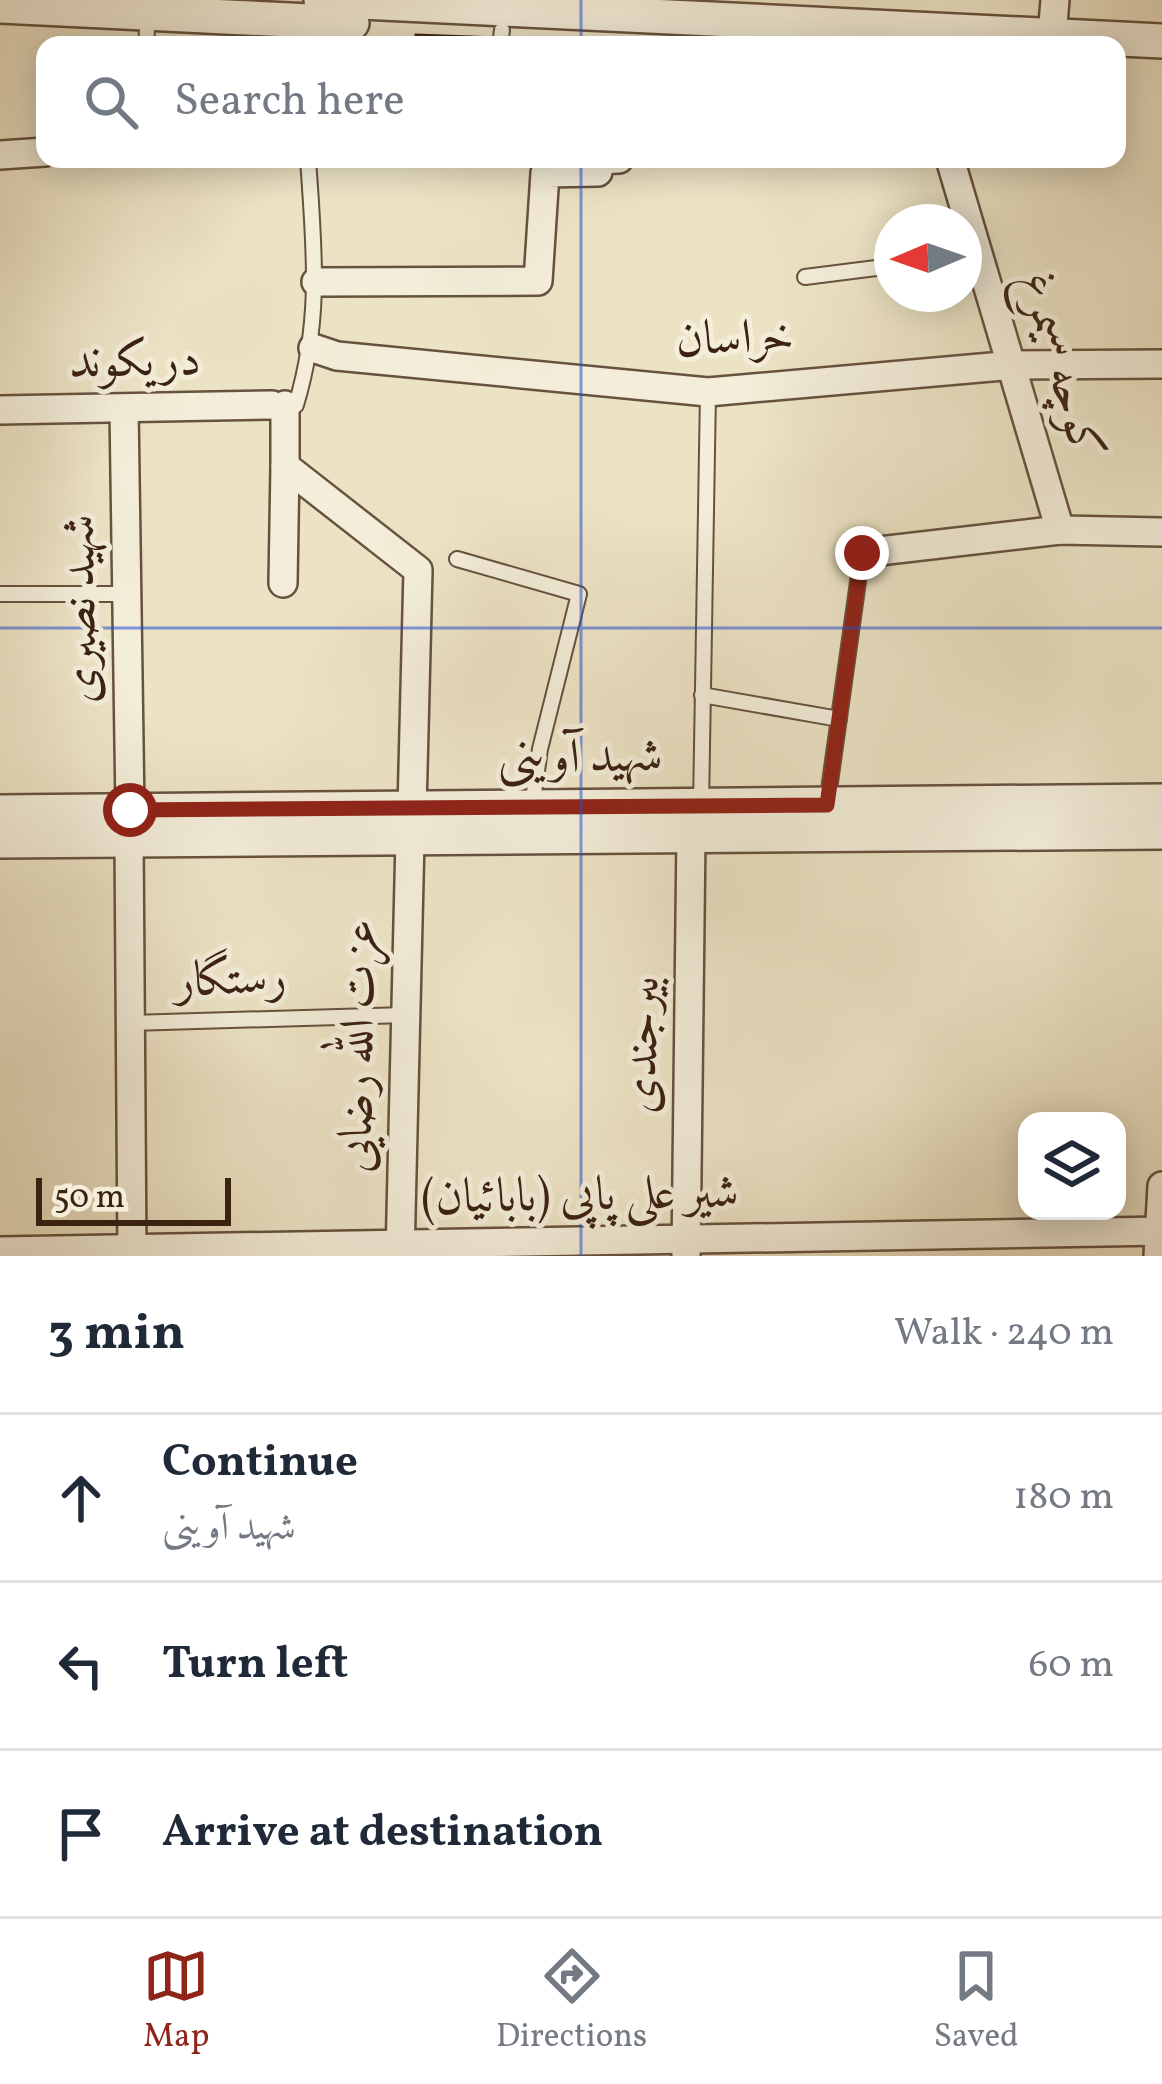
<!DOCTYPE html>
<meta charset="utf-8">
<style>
:root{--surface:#fff;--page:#f6f6f7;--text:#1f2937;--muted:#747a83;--line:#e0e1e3;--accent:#8f2418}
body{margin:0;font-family:Vollkorn,Amiri,serif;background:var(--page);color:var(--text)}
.controls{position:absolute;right:36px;bottom:36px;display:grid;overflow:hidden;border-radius:24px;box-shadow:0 6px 30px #0003}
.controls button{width:108px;height:108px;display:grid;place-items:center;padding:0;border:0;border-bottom:3px solid var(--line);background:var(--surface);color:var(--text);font:60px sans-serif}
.compass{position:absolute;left:874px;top:204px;width:108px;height:108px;border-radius:50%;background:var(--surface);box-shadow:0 6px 30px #0003;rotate:268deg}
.scale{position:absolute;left:36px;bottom:30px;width:195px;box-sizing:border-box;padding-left:12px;border:6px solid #3b2211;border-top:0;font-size:33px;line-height:42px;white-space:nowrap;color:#3b2211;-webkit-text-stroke:9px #f3edd9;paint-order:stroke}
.stop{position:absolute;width:36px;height:36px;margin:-27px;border:9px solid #8f2418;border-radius:50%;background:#fff}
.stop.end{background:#8f2418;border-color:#fff;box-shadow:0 3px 12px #0008}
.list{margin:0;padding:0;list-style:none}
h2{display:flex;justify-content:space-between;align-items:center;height:156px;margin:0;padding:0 48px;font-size:51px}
h2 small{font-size:39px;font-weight:400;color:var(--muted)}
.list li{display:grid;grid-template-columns:78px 1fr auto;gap:36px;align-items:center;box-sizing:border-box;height:168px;padding:0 48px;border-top:3px solid var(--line)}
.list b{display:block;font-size:45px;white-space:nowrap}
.list p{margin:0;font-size:39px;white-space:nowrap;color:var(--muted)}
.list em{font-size:39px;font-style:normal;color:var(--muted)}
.icon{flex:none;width:66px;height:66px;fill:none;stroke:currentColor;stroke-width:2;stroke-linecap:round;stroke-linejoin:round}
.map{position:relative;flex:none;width:1162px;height:1256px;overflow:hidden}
.search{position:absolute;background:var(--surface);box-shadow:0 6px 30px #0003;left:36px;right:36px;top:36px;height:132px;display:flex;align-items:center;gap:30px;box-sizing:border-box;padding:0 42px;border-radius:24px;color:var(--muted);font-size:45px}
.sheet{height:660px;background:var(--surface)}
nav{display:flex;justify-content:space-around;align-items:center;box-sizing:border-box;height:168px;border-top:3px solid var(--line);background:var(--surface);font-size:33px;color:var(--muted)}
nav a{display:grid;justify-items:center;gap:6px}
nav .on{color:var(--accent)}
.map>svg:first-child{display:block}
</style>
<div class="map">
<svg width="1162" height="1256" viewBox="0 0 1162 1256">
<rect width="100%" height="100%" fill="#ece3c5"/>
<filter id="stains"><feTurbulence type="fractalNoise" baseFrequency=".00167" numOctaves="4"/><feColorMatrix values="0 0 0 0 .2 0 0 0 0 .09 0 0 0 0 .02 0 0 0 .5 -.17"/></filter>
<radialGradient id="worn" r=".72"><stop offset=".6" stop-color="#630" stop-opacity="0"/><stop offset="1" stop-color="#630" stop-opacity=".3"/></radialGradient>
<path fill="#97866f" stroke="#3b2211" stroke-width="3" d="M416 35 497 38 496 45H416Z"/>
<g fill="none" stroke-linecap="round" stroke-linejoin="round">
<defs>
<g id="service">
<path d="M146 45 148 13"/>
<path d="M500 45 502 30"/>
<path d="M805 277 892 266"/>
<path d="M286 405H296C322 319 314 247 308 159"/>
<path d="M457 559 579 594 540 749 532 807"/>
<path d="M0 594H127"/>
<path d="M702 695 839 719"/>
<path d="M827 804 862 553"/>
<path d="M701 806 708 392"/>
<path d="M130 1023 406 1015"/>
</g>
<g id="minor">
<path d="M1052 36 1055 0"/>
<path d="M0 155 45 152"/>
<path d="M950 159 1060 530"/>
<path d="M316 282 538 281 545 173 598 172 599 160 619 159"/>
<path d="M313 348 337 356 708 392 1014 365 1162 364"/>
<path d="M285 405V466L418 570 412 809"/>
<path d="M124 408 130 810"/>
<path d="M0 410 272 405"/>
<path d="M862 553 1060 530 1162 532"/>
<path d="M283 583 285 466"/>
<path d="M129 839 132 1256"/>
<path d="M0 1251 1162 1231"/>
<path d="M400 1256 410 839"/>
<path d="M686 1256 691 835"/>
<path d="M1158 1256 1162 1186"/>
</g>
<g id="tertiary">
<path d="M321 0 1162 41"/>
<path d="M0 6 352 23"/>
<path d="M0 812 1162 801"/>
<path d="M0 841 1162 832"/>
</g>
</defs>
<use href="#service" stroke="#67523e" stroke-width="18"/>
<use href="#minor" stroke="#67523e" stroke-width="32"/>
<use href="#tertiary" stroke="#67523e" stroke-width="38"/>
<use href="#service" stroke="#f3edd9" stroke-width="14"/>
<use href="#minor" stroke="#f3edd9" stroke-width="27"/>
<use href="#tertiary" stroke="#f3edd9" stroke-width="33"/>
</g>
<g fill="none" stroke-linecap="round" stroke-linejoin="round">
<path stroke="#8f2418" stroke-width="15" d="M130 810 827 805 862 553"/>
</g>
<path fill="none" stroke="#1d4ed8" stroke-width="3" stroke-opacity="0.55" d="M581 0V45M581 159V1256M0 628H1162"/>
<g text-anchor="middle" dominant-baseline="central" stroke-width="10" stroke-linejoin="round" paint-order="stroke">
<g font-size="48" fill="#3b2211" stroke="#f3edd9">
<text transform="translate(735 340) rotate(-2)">خراسان</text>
<text transform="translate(135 363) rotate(-1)">دریکوند</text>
<text transform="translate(1060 366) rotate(74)">کوچه سیمرغ</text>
<text transform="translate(82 609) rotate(-91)">شهید نصیری</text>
<text transform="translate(580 759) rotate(-1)">شهید آوینی</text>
<text transform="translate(231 981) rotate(-2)">رستگار</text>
<text transform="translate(644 1045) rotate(-89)">بیرجندی</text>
<text transform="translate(360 1046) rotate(-89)">عزت الله رضایی</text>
<text transform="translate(580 1197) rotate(-1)">شیر علی پاپی (بابائیان)</text>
</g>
</g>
<rect width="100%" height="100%" filter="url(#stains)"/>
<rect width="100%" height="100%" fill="url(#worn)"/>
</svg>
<div class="controls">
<button><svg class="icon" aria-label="layers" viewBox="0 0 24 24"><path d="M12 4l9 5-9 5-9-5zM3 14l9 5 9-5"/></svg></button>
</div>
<svg class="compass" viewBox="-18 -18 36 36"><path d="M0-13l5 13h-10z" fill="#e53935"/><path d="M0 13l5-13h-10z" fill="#747a83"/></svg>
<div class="scale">50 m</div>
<div class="stop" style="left:130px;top:810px"></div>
<div class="stop end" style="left:862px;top:553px"></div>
<div class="search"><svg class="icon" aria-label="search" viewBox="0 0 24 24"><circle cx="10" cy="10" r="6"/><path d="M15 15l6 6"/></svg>Search here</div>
</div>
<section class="sheet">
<h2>3 min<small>Walk · 240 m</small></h2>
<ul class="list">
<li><svg class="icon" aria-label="ahead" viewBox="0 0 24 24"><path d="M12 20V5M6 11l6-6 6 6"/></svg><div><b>Continue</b><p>شهید آوینی</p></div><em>180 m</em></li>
<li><svg class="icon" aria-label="left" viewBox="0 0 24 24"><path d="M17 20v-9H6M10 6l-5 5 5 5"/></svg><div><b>Turn left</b></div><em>60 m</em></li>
<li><svg class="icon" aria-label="arrive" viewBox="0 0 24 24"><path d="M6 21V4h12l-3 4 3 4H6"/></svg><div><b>Arrive at destination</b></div></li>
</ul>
</section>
<nav>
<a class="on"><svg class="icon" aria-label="map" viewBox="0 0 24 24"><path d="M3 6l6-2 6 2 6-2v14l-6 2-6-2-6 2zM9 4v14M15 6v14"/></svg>Map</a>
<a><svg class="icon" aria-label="directions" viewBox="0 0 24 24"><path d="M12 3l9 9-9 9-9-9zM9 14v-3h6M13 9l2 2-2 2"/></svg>Directions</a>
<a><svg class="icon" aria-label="saved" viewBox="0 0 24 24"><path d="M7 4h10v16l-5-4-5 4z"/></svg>Saved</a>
</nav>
